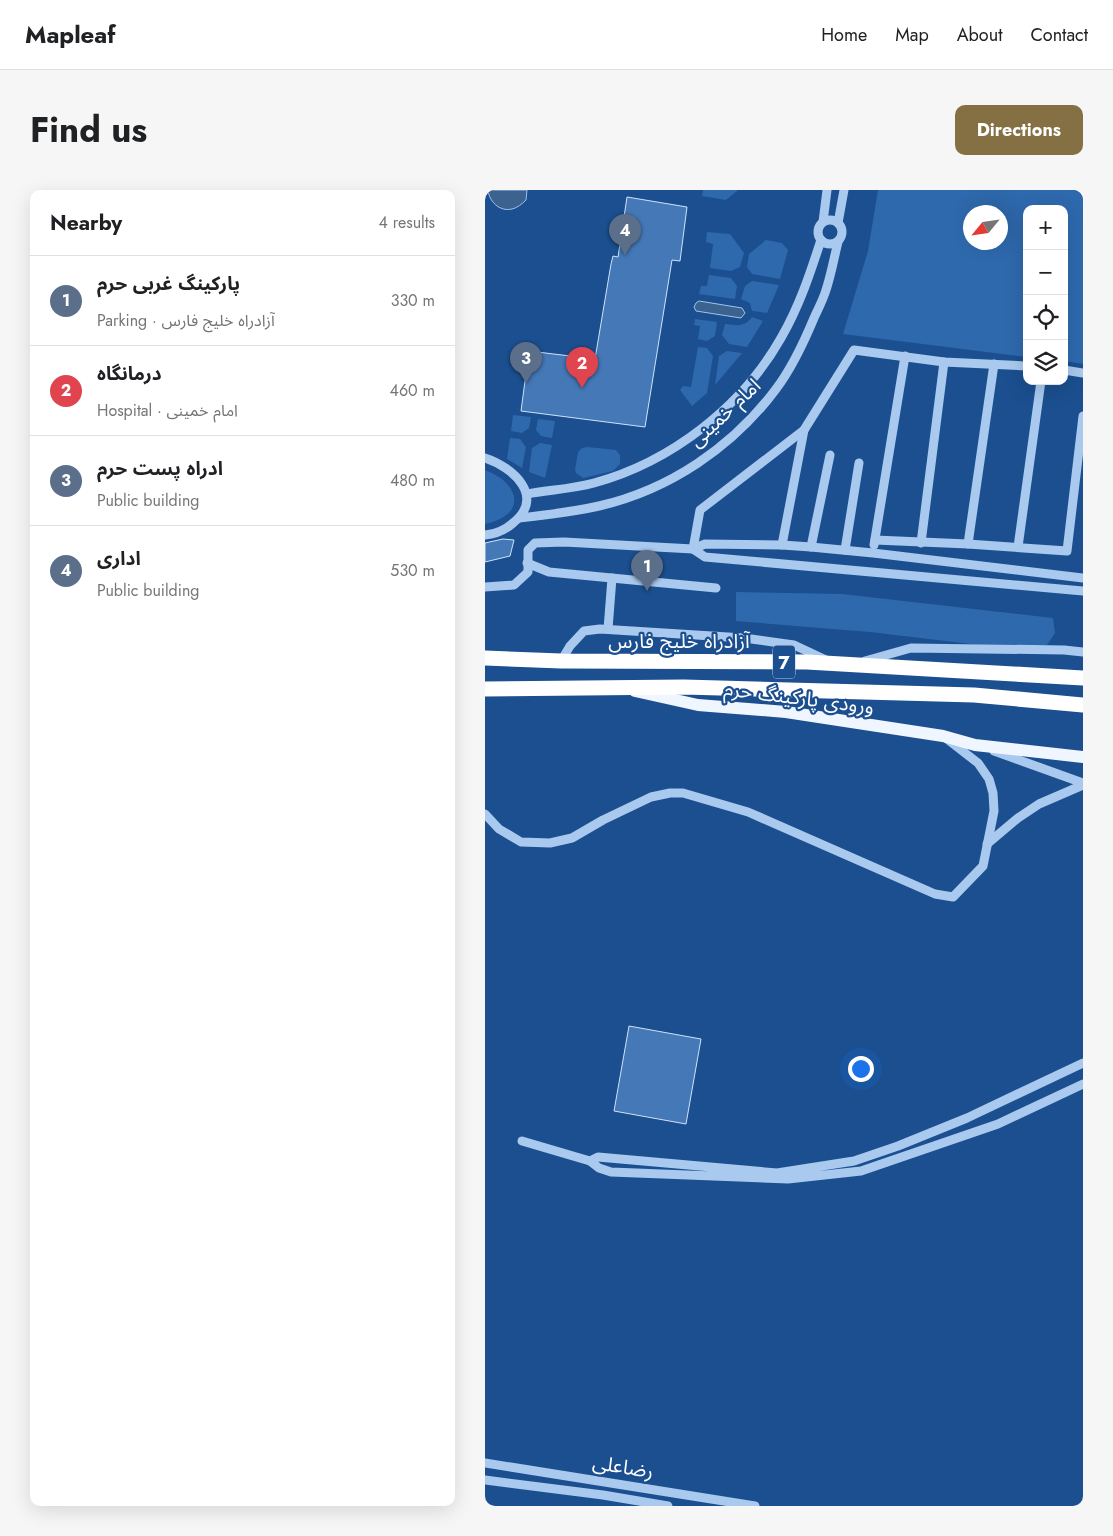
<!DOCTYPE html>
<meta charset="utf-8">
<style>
:root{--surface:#fff;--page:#f6f6f6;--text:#202124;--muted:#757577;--line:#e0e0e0;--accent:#847042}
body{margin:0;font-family:Jost,"Noto Sans Arabic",sans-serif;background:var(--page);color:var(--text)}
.controls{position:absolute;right:15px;top:15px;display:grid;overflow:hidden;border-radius:10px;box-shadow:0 5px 20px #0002}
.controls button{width:45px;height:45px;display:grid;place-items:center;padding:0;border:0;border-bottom:1px solid var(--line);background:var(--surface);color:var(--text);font:25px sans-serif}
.compass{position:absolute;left:478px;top:15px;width:45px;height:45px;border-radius:50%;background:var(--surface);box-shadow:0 5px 20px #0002;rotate:241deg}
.you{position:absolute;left:375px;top:878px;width:18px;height:18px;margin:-12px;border:4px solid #fff;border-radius:50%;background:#1a73e8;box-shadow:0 0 0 8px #1a73e833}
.badge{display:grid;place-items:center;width:32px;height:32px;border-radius:50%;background:var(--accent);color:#fff;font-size:16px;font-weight:700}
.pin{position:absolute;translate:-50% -41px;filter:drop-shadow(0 1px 2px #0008)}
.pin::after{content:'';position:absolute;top:26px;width:18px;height:15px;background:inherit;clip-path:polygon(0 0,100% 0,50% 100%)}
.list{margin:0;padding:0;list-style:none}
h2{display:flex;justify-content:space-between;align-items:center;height:65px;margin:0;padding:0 20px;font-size:21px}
h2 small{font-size:16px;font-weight:400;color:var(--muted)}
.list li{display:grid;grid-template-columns:32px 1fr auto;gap:15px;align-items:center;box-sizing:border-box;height:90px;padding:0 20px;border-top:1px solid var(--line)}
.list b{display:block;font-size:19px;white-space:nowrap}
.list p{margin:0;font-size:16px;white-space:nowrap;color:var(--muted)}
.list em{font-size:16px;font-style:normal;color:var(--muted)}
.icon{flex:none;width:28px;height:28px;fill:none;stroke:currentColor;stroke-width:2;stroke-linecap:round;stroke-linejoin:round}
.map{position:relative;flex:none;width:598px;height:1316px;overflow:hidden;border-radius:10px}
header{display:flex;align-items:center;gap:30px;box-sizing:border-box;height:70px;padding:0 25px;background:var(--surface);border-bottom:1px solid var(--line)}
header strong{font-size:24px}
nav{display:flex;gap:28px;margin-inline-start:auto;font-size:18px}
.intro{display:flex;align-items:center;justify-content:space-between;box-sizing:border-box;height:120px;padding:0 30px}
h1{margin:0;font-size:35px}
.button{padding:12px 22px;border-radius:10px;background:var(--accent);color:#fff;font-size:18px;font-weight:700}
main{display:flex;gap:30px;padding:0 30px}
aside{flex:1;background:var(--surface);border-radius:10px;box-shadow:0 5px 20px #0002}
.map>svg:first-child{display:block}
</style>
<header>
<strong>Mapleaf</strong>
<nav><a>Home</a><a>Map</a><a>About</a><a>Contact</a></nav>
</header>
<div class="intro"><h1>Find us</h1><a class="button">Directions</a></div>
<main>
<aside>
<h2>Nearby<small>4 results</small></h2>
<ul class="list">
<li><span class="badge" style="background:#5c6f8a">1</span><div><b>پارکینگ غربی حرم</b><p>Parking · آزادراه خلیج فارس</p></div><em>330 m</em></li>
<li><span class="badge" style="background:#e0444e">2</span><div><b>درمانگاه</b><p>Hospital · امام خمینی</p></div><em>460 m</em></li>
<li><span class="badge" style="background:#5c6f8a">3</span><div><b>ادراه پست حرم</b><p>Public building</p></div><em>480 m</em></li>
<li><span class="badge" style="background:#5c6f8a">4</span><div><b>اداری</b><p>Public building</p></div><em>530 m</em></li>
</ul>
</aside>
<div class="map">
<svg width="598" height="1316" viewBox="0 0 598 1316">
<rect width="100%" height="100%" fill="#1b4f8f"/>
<g fill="#2e69ad" fill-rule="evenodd">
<path d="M218 0H253L241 10 217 6Z"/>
<path d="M393 0H598V174L579 171V19H542V167L358 144 383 61ZM486 22H516V52H486Z"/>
<path d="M222 42 245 44 259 63 255 77 246 81 225 78 228 54 221 52Z"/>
<path d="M281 50 297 53 303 60 295 89 267 84 262 77 264 64Z"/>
<path d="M224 85 246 88 252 96 250 109 214 104 216 96H222Z"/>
<path d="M267 91 294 95 282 123 267 121 265 113 256 109 260 96Z"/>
<path d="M267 127 278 131 262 157 244 154 237 145 240 134C251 135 259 138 267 127Z"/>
<path d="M210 129 232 132 230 146 222 151 213 149 215 136 209 135Z"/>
<path d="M213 157 222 158 228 166 222 203 207 216 195 200 198 196 206 197Z"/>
<path d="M242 161 257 163 230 195 234 166Z"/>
<path d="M28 225 46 227 44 238 37 243 26 241Z"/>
<path d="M53 229 70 231 67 248 56 246 51 240Z"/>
<path d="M25 248 35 249 41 257 37 278 22 269Z"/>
<path d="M55 253 67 255 60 288 44 282 47 258Z"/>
<path d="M103 257 131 260 135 265V274L128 281 98 288 91 283 90 280 93 262 97 258Z"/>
<path d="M0 280C35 293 43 325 0 334Z"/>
<path d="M251 402 357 404 568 428 570 443 562 455 511 457 385 442 251 431Z"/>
</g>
<g fill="#3c6290" stroke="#9cc4f0">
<path d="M3 0H42L41 10C37 14 32 18 27 19 14 22 4 11 3 0Z"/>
<path d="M214 111 257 118 260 123 256 128 211 121 209 117 211 113Z"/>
</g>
<g fill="#4478b7" stroke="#cfe3fa">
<path d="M142 7 202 17 195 71 187 70 160 237 36 221 44 161 110 169 126 74 128 66 133 67Z"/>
<path d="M18 349 29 350 25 366 0 372V353Z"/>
<path d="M144 836 216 849 201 934 129 921Z"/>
</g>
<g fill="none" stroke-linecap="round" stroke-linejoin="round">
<g stroke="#a9c9ee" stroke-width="9">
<circle cx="345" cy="42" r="12"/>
<path d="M338 32 342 0"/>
<path d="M353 33 359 0"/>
<path d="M579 180 598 183"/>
<path d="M0 268C28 277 61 307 28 333 20 340 11 344 0 345"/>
<path d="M42 304C64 300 87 299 109 293 186 272 257 217 296 148 314 117 325 84 336 50"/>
<path d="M34 328C61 325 88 322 114 316 184 300 248 257 291 199 307 178 319 152 329 128 333 119 338 110 341 100 346 85 349 68 353 52"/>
<path d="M390 350 483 354 582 361 598 226"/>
<path d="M436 353 459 172"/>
<path d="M483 354 509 174"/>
<path d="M297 355 319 240"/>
<path d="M389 355 420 166"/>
<path d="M326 357 345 265"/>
<path d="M533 357 556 191"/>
<path d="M208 359 215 320 319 240 369 160 459 172 542 176"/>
<path d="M208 359 220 367 598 401"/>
<path d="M360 360 374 273"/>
<path d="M42 373 64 382 231 398"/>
<path d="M0 397 29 395 43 382V360L50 353 79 352 208 359 220 354 297 355 326 357 388 363 598 388"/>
<path d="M123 439 127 388"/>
<path d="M76 471 85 456 99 441 115 439 259 448 309 455 341 470"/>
<path d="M380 471 426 458 579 460 598 462"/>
<path d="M509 561 598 593"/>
<path d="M0 624 14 639 36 652 65 653 87 648 118 630 166 607 185 603H198L263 622 450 704 468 707 498 676 509 621 508 603 504 589 493 573 462 549"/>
<path d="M502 654 533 628 554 614 598 595"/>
<path d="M598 873 482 928 413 956 369 971 292 983 113 967 105 971 114 978 126 982 303 989 376 981 513 934 598 894"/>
<path d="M37 951 105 971"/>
<path d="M0 1273 270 1316"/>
<path d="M0 1290 118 1305 183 1316"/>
</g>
<path stroke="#f0f6ff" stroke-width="12" d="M150 501 213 515 301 522 458 546 490 555 598 567"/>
<g stroke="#fff" stroke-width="15">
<path d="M0 468 76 471 322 472 598 488"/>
<path d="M0 499 199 497 489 505 598 515"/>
</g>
</g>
<g text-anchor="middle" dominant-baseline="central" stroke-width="4.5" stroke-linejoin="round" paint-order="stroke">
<rect fill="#1b4f8f" stroke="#bbcadd" stroke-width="1" x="288" y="455.5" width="22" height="33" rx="4"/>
<g font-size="19" font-weight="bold" fill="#fff">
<text x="299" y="472">7</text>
</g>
<g font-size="20" fill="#fff" stroke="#1b4f8f">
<text transform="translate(240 223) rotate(-43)">امام خمینی</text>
<text x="194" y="451">آزادراه خلیج فارس</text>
<text transform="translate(314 508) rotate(7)">ورودی پارکینگ حرم</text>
<text transform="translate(138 1277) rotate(9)">رضاعلی</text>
</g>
</g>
</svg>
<div class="controls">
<button>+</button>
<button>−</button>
<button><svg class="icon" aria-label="locate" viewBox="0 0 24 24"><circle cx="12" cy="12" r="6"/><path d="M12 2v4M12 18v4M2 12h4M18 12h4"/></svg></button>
<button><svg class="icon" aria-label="layers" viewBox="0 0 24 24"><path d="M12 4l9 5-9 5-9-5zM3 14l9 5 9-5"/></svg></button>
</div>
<svg class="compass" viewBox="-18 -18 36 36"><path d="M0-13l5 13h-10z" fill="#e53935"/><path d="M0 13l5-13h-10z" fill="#757577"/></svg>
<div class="you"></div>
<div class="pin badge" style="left:162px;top:401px;background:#5c6f8a">1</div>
<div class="pin badge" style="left:97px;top:198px;background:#e0444e">2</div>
<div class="pin badge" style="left:41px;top:193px;background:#5c6f8a">3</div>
<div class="pin badge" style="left:140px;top:65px;background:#5c6f8a">4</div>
</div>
</main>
